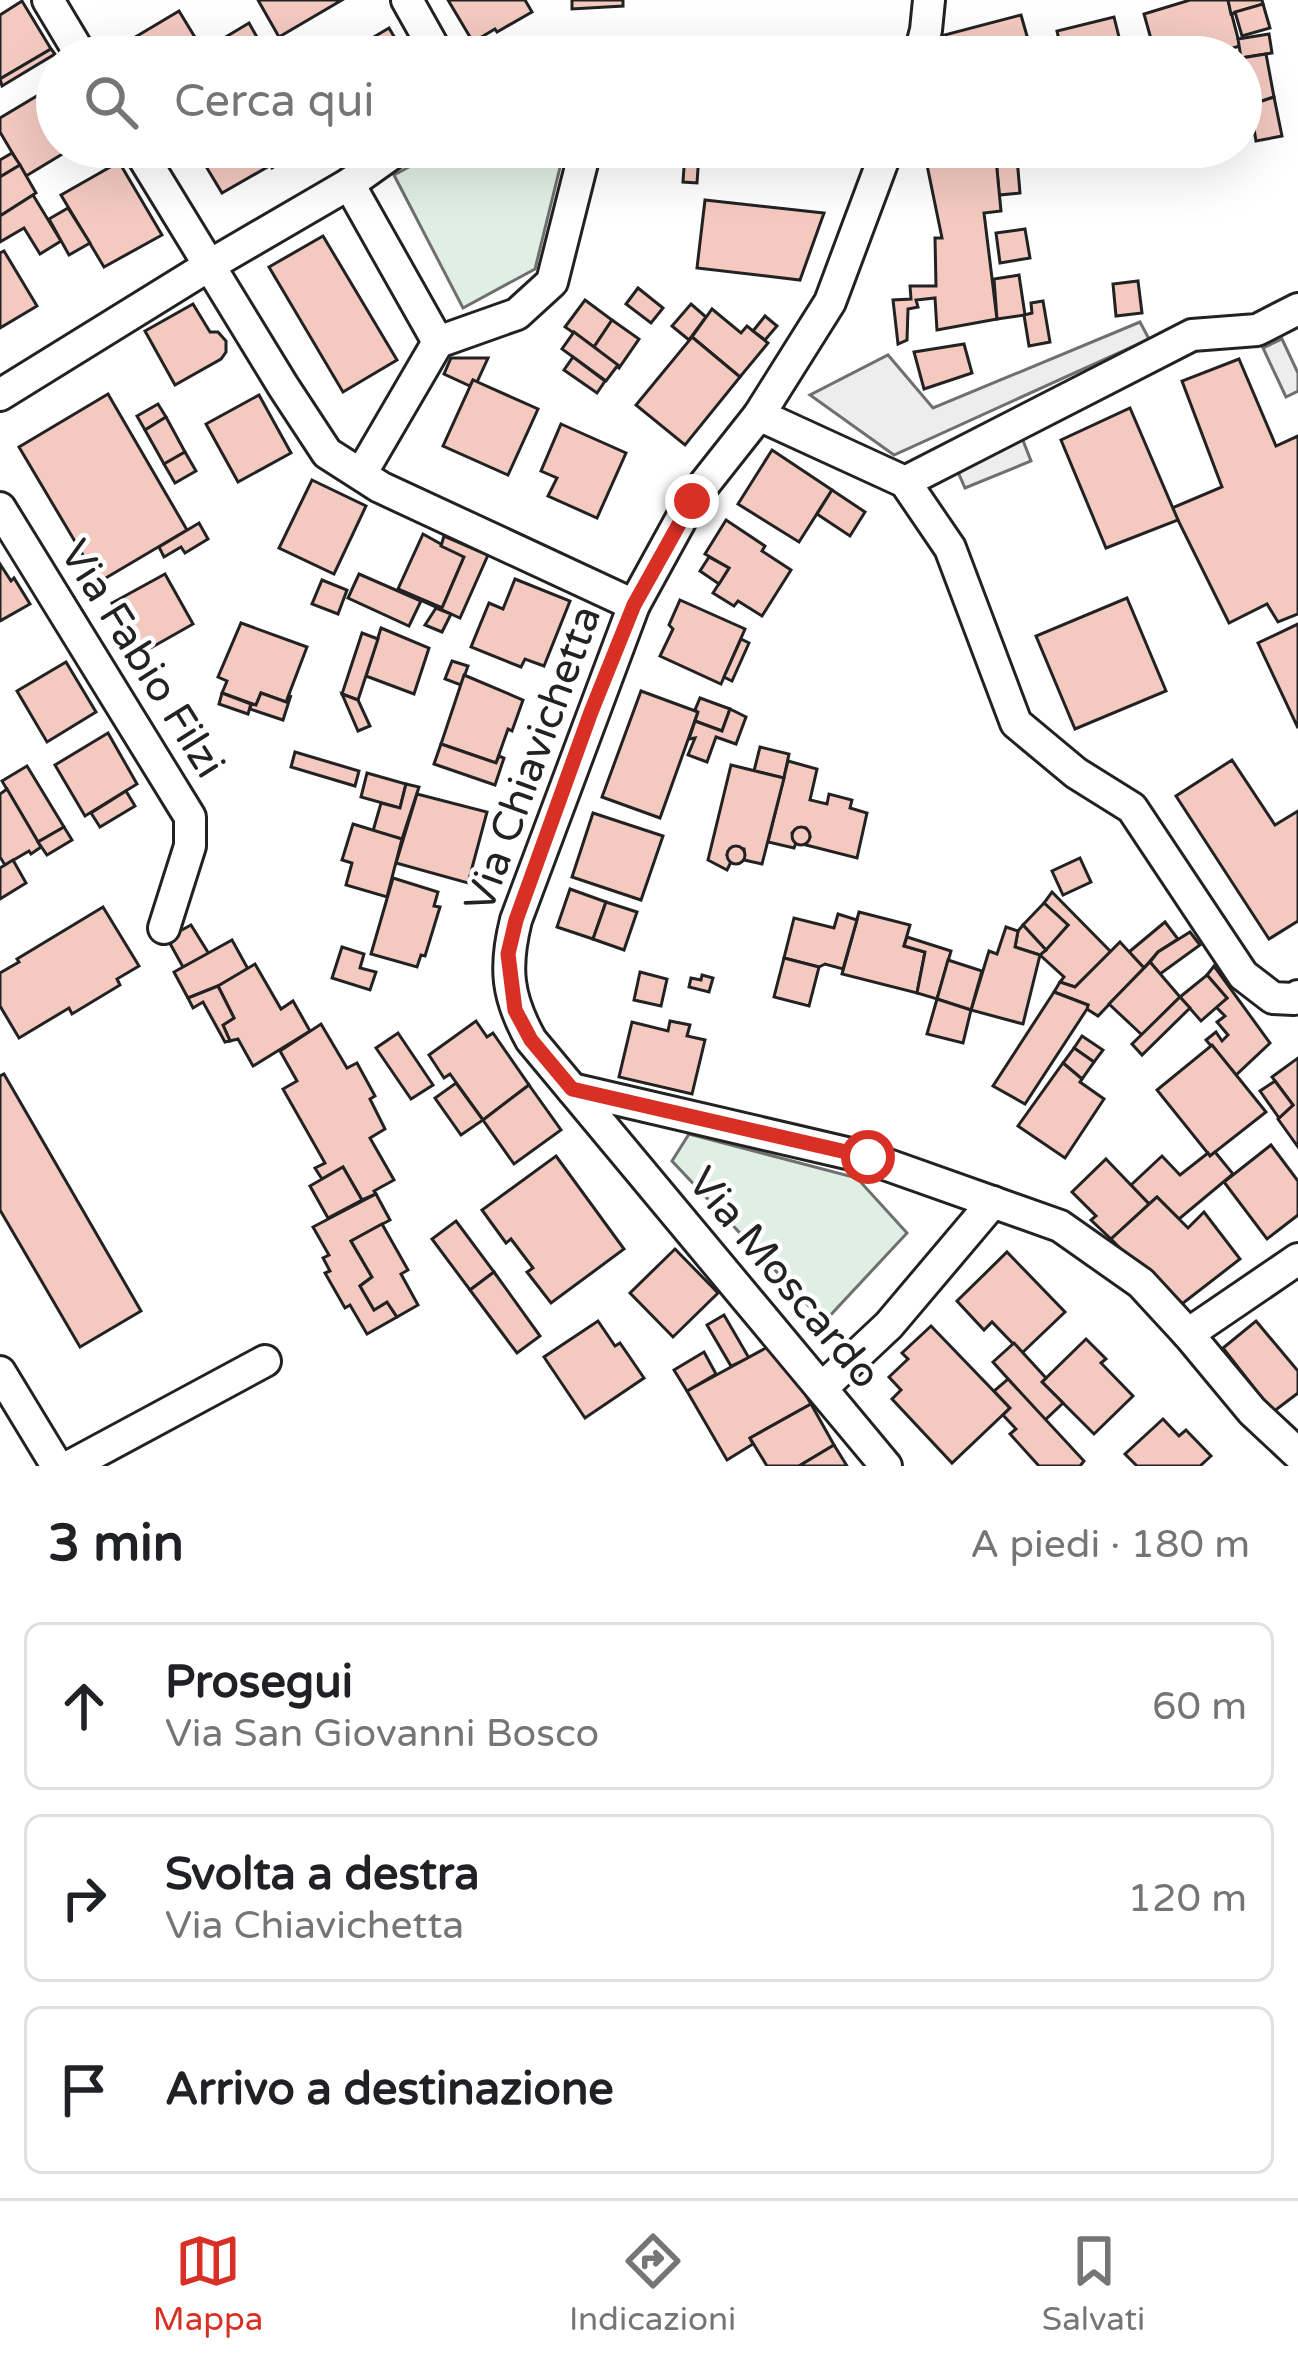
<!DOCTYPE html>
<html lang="it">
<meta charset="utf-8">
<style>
:root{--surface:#fff;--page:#f2f2f2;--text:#202124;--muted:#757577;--line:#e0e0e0;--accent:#d93025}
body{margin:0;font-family:"Varela Round",sans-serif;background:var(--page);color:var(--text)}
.stop{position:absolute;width:36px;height:36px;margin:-27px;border:9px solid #d93025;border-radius:50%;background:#fff}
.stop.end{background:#d93025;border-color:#fff;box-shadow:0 3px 12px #0008}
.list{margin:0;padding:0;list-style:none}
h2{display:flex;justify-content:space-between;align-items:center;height:156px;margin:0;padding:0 48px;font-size:51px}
h2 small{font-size:39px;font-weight:400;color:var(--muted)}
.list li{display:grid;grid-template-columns:78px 1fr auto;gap:36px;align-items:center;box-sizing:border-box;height:168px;margin:0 24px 24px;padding:0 24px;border:3px solid var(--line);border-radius:18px}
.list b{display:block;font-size:45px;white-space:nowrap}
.list p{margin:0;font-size:39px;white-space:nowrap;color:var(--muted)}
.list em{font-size:39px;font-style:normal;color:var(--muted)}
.icon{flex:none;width:66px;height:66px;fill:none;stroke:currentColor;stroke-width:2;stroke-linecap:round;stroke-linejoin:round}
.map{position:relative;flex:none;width:1298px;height:1466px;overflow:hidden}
.search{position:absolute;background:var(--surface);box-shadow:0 12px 48px #0002;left:36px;right:36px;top:36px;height:132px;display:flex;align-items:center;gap:30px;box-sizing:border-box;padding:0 42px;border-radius:66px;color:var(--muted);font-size:45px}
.sheet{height:732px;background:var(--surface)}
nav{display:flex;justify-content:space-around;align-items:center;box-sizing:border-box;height:168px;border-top:3px solid var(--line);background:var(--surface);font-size:33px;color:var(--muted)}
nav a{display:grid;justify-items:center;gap:6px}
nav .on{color:var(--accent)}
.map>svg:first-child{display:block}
</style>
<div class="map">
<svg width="1298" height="1466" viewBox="0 0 1298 1466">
<rect width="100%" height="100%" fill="#fff"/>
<g fill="#e0efe3" stroke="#6f6f6f" stroke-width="3">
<path d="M446 147H565L535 269 463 308 394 175Z"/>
<path d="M689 1134 857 1178 907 1233 824 1322 672 1161Z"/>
</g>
<g fill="#ededed" stroke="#6f6f6f" stroke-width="3">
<path d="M1140 322 1149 339 894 455 810 395 888 355 933 408Z"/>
<path d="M1282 339 1298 373V391L1286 397 1263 348Z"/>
<path d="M1022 438 1031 461 965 488 955 465Z"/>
</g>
<g fill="#f3c9c0" stroke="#222" stroke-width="3">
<path d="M258 0H342L279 37Z"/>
<path d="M448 0H525L532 12 497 32 495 29 473 42Z"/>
<path d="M572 0H623V6L572 9Z"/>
<path d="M1190 0H1228L1240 46 1202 57H1156L1144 14Z"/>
<path d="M1228 0H1262L1263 4 1231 14Z"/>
<path d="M22 1 51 49 0 79V15Z"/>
<path d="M1263 4 1270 28 1242 36 1235 12Z"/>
<path d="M179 11 207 57H136L127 42Z"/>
<path d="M1021 15 1033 57H938L933 38Z"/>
<path d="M1114 17 1124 57H1063L1057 31Z"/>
<path d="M249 23 268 57H215L209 47Z"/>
<path d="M389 28 406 57H340Z"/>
<path d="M1269 34 1272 53 1241 58 1238 39Z"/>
<path d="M51 49 55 54 2 86 0 79Z"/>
<path d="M1266 54 1274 97 1250 105 1241 58Z"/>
<path d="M57 84V147H74L26 176 0 132V118Z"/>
<path d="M1274 97 1282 136 1256 141 1250 105Z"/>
<path d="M190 147H259L271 165 222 193 204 163 201 165Z"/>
<path d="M259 147H307L272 168Z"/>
<path d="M948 147H974L975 161 950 163Z"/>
<path d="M1009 147H1058V150L1036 151V157L1010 159Z"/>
<path d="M12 153 20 165 0 177V160Z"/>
<path d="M685 153 699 154 697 183 683 182Z"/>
<path d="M1017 158 1020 193 999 195 996 159Z"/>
<path d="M996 159 1001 211 984 213 997 319 937 330 935 298 916 300 918 307 908 309 907 340 898 344 893 300 911 299 910 286H936L935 238H942L927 165Z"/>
<path d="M119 162 162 235 104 267 61 195Z"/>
<path d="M20 165 36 193 0 216V177Z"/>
<path d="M33 195 61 241 40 254 24 228 0 242V216Z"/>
<path d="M705 200 824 213 800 280 697 268Z"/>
<path d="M68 208 90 243 69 255 49 219Z"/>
<path d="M1025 229 1030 258 1000 263 996 233Z"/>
<path d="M323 236 397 360 343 392 269 267Z"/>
<path d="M4 251 37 306 0 328V253Z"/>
<path d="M1019 275 1025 315 997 319 994 279Z"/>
<path d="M1138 281 1142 313 1116 316 1113 284Z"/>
<path d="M638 288 663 308 651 323 626 304Z"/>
<path d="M585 300 612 320 594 347 565 327Z"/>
<path d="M1043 301 1050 342 1029 346 1024 315 1032 313 1031 303Z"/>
<path d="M193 304 210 332H218L226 341V352L221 359 175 385 145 331Z"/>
<path d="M691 304 706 317 689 340 672 326Z"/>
<path d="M712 309 741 333 747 326 768 343 740 377 692 337Z"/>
<path d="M765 316 777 326 765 340 753 331Z"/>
<path d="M612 320 639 339 619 368 594 347Z"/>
<path d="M574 332 618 365 606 381 562 349Z"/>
<path d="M692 337 740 377 685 445 636 405Z"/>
<path d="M964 344 972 373 924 389 914 352Z"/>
<path d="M573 357 605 381 597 393 564 370Z"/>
<path d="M451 358H488L477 382 473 380 470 386 444 374Z"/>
<path d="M1239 359 1276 446 1298 436V614L1278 622 1267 604 1229 623 1172 508 1222 487 1182 381Z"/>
<path d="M473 380 538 409 508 475 443 446Z"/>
<path d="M108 394 187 530 99 582 19 447Z"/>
<path d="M259 395 291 453 238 482 206 424Z"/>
<path d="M158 404 166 417 145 430 137 416Z"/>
<path d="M1130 408 1178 520 1106 548 1061 440Z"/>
<path d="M166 417 185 452 164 464 145 430Z"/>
<path d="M561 424 626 453 597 518 548 496 557 478 541 471Z"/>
<path d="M772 450 832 490 799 542 738 504Z"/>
<path d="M185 452 196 471 175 483 164 464Z"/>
<path d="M312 480 366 506 334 574 279 548Z"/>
<path d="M832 490 865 512 850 536 817 514Z"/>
<path d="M726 520 765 546 762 551 791 570 762 616 738 601 734 606 713 593 729 568 705 554Z"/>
<path d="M199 523 208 539 185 553 181 547 164 557 159 547Z"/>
<path d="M423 534 464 557 442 608 398 589Z"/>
<path d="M444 536 488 555 460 618 398 590 442 608 464 557 441 546Z"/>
<path d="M709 557 729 568 719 584 700 571Z"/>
<path d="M0 564 11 581 14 578 30 604 0 621Z"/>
<path d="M165 574 193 624 140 654 112 603Z"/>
<path d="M359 574 421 601 409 626 348 598Z"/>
<path d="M515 579 570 601 544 666 525 659 521 667 471 647 489 603 503 609Z"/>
<path d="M322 580 347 590 338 614 312 604Z"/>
<path d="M1127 598 1166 691 1075 729 1036 636Z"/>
<path d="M680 600 745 629 721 684 660 656 673 629 669 625Z"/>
<path d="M436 608 451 614 442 632 425 625Z"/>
<path d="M241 623 307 647 286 702 261 693 256 705 222 693 227 681 218 677Z"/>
<path d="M1298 624V728L1258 643Z"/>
<path d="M381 628 429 648 414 694 366 676Z"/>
<path d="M362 633 378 639 358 700 342 694Z"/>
<path d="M741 639 749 643 732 681 724 677Z"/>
<path d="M452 661 468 666 461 685 445 679Z"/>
<path d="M66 662 96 712 47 742 17 691Z"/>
<path d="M464 675 523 700 512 731 508 729 496 763 441 744Z"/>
<path d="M641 691 698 712 660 818 602 797Z"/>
<path d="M222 693 251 704 248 714 219 704Z"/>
<path d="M261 693 286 702 291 695 283 720 250 709 251 704 256 705Z"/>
<path d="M342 694 358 700 370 726 358 731Z"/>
<path d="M700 698 730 709 722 731 695 721 698 712 695 710Z"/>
<path d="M730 709 746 717 736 744 716 737 707 762 688 755 695 738 689 739 695 721 722 731Z"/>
<path d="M108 733 137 784 85 816 55 765Z"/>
<path d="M441 744 496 763 499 756 504 758 495 785 434 764Z"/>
<path d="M760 747 789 754 784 778 754 771Z"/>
<path d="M295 752 359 771 355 786 291 767Z"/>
<path d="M1232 760 1275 825 1298 811V921L1269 939 1176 796Z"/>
<path d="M788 761 817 769 810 800 827 804 829 794 852 800 850 808 867 813 857 858 802 844 810 837 806 828H798L792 833 796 843 794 848 768 842Z"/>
<path d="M731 765 784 778 762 864 744 860V849L733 847 727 855 731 862 727 870 708 860Z"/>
<path d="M27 766 64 827 38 842 2 781Z"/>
<path d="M367 773 406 784 400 808 361 797Z"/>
<path d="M406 784 419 787 402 839 373 831 381 803 400 808Z"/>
<path d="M7 789 41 847 31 854 29 851 5 865 0 857V794Z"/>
<path d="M126 791 135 806 100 827 91 813Z"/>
<path d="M417 794 487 812 468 883 396 863Z"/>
<path d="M593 813 663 836 641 900 572 877Z"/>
<path d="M353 824 402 839 387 897 346 885 352 863 342 860Z"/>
<path d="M64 827 72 840 47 855 38 842Z"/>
<circle cx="801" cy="836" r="9"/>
<circle cx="736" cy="855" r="9"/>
<path d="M1080 858 1091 882 1063 895 1052 871Z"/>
<path d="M13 860 26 883 0 899V868Z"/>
<path d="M393 878 438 892 434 906 440 907 425 956 421 955 417 967 371 954Z"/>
<path d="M570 889 606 902 593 939 557 927Z"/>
<path d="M1052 892 1111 952 1075 987 1060 982 1064 977 1040 955 1068 925 1044 903Z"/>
<path d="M606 902 637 912 624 950 593 939Z"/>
<path d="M1044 903 1068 925 1046 950 1023 925Z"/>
<path d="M103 907 139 966 117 979 120 985 72 1014 69 1008 19 1038 0 1006V973L19 962 17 959Z"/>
<path d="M859 912 910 925 904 946 925 952 917 993 842 974Z"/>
<path d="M838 914 857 920 843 969 825 964 819 967 784 958 794 918 834 928Z"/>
<path d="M1165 922 1178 939 1158 952 1144 968 1129 952Z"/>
<path d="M191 925 209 954 183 967 167 938Z"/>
<path d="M1023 925 1046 950 1040 955 1015 947 1018 931Z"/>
<path d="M1006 927 1018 931 1015 947 1040 955 1023 1024 971 1010 989 951 997 954Z"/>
<path d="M1190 932 1200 945 1160 974 1150 962 1158 952Z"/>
<path d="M907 937 951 951 937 999 917 993 925 952 904 946Z"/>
<path d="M232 940 248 969 218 986 188 998 174 972Z"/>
<path d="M1120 942 1144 968 1098 1016 1087 1009 1088 1005 1054 992 1060 982 1075 987Z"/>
<path d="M342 947 364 954 360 968 376 972 370 990 332 978Z"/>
<path d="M784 958 819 967 809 1006 774 997Z"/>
<path d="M948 960 982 971 971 1010 937 999Z"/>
<path d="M1150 962 1180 997 1142 1035 1109 1004Z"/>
<path d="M255 964 281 1009 293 1001 310 1031 253 1066 238 1039 230 1041 223 1025 234 1018 218 986Z"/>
<path d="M1214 966 1270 1043 1236 1075 1206 1040 1216 1032 1222 1041 1228 1035 1217 1022 1225 1016 1216 1007 1227 998 1207 975Z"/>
<path d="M640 972 667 979 661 1006 634 1000Z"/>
<path d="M702 975 713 978 709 992 689 987 691 978 701 980Z"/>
<path d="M1207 975 1227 998 1201 1021 1180 997Z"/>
<path d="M218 986 234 1018 223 1025 230 1041 225 1042 203 1002 193 1008 188 998Z"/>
<path d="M1054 992 1088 1005 1087 1009 1025 1104 993 1086Z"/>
<path d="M1180 997 1190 1008 1142 1055 1132 1044Z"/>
<path d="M937 999 971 1010 963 1043 927 1034Z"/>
<path d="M476 1021 487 1037 493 1033 529 1085 483 1120 450 1074 444 1078 429 1055Z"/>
<path d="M670 1021 690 1025 687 1036 705 1040 692 1094 619 1077 632 1022 668 1031Z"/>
<path d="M321 1024 347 1068 357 1063 375 1096 370 1099 385 1129 370 1138 394 1180 374 1191 376 1194 362 1200 343 1167 322 1179 315 1168 325 1163 283 1089 297 1081 280 1051Z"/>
<path d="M398 1033 433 1085 411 1099 376 1048Z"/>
<path d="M1082 1036 1103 1050 1094 1062 1074 1048Z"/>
<path d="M1212 1045 1266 1112 1210 1156 1157 1090Z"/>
<path d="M1074 1048 1094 1062 1082 1079 1063 1063Z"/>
<path d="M1298 1058V1147L1278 1119 1293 1105 1272 1077Z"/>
<path d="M1063 1063 1082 1079 1080 1082 1104 1099 1065 1158 1018 1126Z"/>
<path d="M4 1074 141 1311 80 1347 0 1210V1076Z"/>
<path d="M1275 1081 1293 1105 1279 1118 1260 1091Z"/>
<path d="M456 1083 483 1120 461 1135 435 1098Z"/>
<path d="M529 1085 561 1130 514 1164 483 1120Z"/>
<path d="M1271 1145 1298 1181V1215L1267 1239 1224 1182Z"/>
<path d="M1215 1152 1233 1174 1179 1219 1157 1197 1149 1204 1131 1185 1162 1156 1180 1175 1208 1153 1210 1156Z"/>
<path d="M556 1156 624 1249 551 1303 527 1272 533 1268 511 1239 506 1243 482 1210Z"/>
<path d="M1106 1159 1149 1204 1111 1239 1091 1220 1096 1216 1072 1192Z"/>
<path d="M343 1167 362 1200 328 1218 310 1186Z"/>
<path d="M376 1194 390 1220 351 1241 372 1277 360 1286 374 1310 387 1302 397 1317 367 1334 350 1305 345 1308 325 1273 330 1271 323 1258 329 1255 313 1227Z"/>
<path d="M1157 1197 1188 1228 1204 1212 1240 1259 1178 1307 1111 1239Z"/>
<path d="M456 1221 494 1272 470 1290 432 1239Z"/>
<path d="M382 1224 408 1270 401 1274 418 1305 397 1317 387 1302 374 1310 360 1286 372 1277 351 1241Z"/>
<path d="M675 1249 718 1293 673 1337 630 1293Z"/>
<path d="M1007 1252 1065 1312 1022 1353 992 1322 984 1330 957 1301Z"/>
<path d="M494 1272 540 1336 517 1353 470 1290Z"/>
<path d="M724 1315 749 1358 731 1366 707 1325Z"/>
<path d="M598 1321 615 1346 620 1343 644 1378 585 1418 544 1357Z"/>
<path d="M1256 1321 1298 1371V1393L1273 1412 1223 1348Z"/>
<path d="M931 1326 1010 1408 952 1463 892 1399 901 1390 889 1377 908 1359 902 1353Z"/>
<path d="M1086 1339 1106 1359 1101 1363 1133 1396 1094 1434 1042 1382Z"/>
<path d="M775 1343 811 1404 750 1438 753 1444 727 1460 687 1391Z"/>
<path d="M1014 1343 1046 1378 1042 1382 1063 1403 1045 1420 993 1362Z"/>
<path d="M704 1352 716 1374 687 1391 674 1370Z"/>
<path d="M1008 1379 1084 1461 1080 1466H1039L1010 1434 1016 1429 1003 1415 1010 1408 994 1391Z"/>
<path d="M811 1404 834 1445 799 1466H767L750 1438Z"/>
<path d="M1163 1419 1179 1436 1186 1430 1211 1456 1200 1466H1137L1125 1454Z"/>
<path d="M834 1445 847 1466H799Z"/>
</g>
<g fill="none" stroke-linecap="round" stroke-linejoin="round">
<defs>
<g id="street">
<path d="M48 0 82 57"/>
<path d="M407 0 439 57"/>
<path d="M919 57 926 30 929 0"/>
<path d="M137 147 283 386 327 453 380 487 634 605"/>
<path d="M349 184 438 342"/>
<path d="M0 395 210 265 349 184 401 147"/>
<path d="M759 415 905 482 950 548 1016 723 1076 773 1132 808 1243 975 1273 998 1294 999 1298 996"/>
<path d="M361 474 438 342 517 314 552 282 586 147"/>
<path d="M905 482 1192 335 1257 330 1298 309"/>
<path d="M0 508 190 817V846L164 928"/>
<path d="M572 1089 868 1158 1060 1226 1141 1283 1188 1334 1252 1411 1298 1454"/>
<path d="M1188 1334 1298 1259"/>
<path d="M0 1372 57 1466"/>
<path d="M822 1388 889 1325 993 1202"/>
<path d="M70 1466 265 1361"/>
<path d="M886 1466 531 1040C507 997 504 968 516 920L634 605 691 501 759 415 830 302 888 147"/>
</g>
</defs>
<use href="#street" stroke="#222" stroke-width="36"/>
<use href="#street" stroke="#fff" stroke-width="30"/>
</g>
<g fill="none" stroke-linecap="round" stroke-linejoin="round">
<path stroke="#d93025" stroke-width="15" d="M692 501 634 605 591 712 516 920 508 954 515 1010 531 1040 572 1089 868 1157"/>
</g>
<g text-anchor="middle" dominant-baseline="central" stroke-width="9" stroke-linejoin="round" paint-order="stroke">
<g font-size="42" fill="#222" stroke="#fff">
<text transform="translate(142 659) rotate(58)">Via Fabio Filzi</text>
<text transform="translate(533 759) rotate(-70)">Via Chiavichetta</text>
<text transform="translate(784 1278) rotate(50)">Via Moscardo</text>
</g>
</g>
</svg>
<div class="stop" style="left:868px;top:1157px"></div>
<div class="stop end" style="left:692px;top:501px"></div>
<div class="search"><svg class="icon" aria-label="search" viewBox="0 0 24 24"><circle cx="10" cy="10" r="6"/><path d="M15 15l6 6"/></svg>Cerca qui</div>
</div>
<section class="sheet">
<h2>3 min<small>A piedi · 180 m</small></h2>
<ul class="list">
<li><svg class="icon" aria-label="ahead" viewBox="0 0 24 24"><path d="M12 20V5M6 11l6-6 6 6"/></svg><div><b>Prosegui</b><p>Via San Giovanni Bosco</p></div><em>60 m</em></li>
<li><svg class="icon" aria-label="right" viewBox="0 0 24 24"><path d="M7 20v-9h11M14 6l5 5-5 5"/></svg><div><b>Svolta a destra</b><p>Via Chiavichetta</p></div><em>120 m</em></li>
<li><svg class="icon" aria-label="arrive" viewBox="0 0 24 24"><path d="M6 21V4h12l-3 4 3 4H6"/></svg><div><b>Arrivo a destinazione</b></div></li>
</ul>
</section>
<nav>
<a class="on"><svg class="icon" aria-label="map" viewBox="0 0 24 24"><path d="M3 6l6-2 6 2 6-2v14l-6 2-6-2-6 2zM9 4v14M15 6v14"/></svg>Mappa</a>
<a><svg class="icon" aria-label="directions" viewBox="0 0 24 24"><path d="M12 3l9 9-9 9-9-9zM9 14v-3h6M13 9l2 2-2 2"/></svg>Indicazioni</a>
<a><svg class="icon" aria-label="saved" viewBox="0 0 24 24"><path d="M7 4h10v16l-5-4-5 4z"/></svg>Salvati</a>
</nav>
